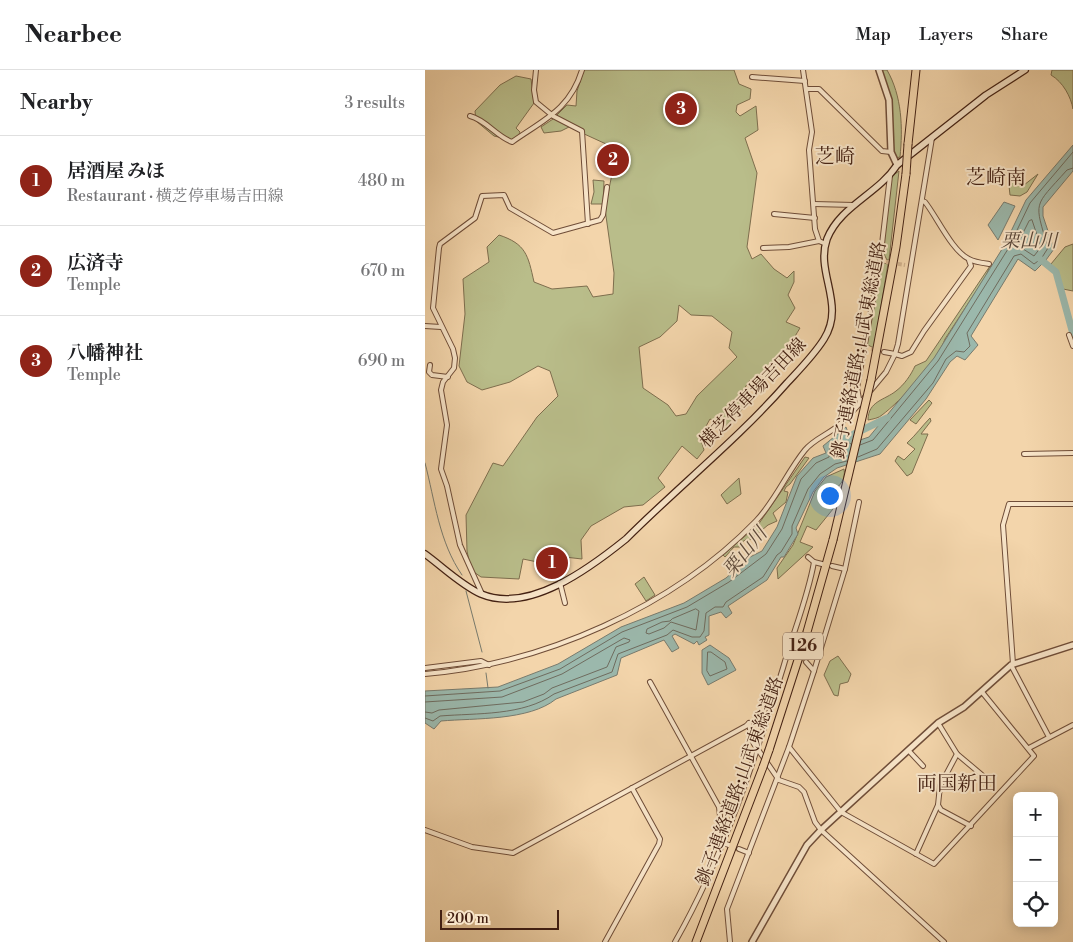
<!DOCTYPE html>
<meta charset="utf-8">
<style>
:root{--surface:#fff;--page:#f2f2f2;--text:#202124;--muted:#757577;--line:#e0e0e0;--accent:#8f2418}
body{margin:0;font-family:"Libre Bodoni","Noto Serif JP",serif;background:var(--page);color:var(--text)}
.controls{position:absolute;right:15px;bottom:15px;display:grid;overflow:hidden;border-radius:8px;box-shadow:0 2px 12px #0003}
.controls button{width:45px;height:45px;display:grid;place-items:center;padding:0;border:0;border-bottom:1px solid var(--line);background:var(--surface);color:var(--text);font:25px sans-serif}
.scale{position:absolute;left:15px;bottom:12px;width:119px;box-sizing:border-box;padding-left:5px;border:2px solid #432012;border-top:0;font-size:14px;line-height:18px;white-space:nowrap;color:#432012;-webkit-text-stroke:4px #f7e4c8;paint-order:stroke}
.you{position:absolute;left:404px;top:425px;width:18px;height:18px;margin:-12px;border:4px solid #fff;border-radius:50%;background:#1a73e8;box-shadow:0 0 0 8px #1a73e833}
.badge{display:grid;place-items:center;width:32px;height:32px;border-radius:50%;background:var(--accent);color:#fff;font-size:16px;font-weight:700}
.pin{position:absolute;translate:-50% -50%;border:2px solid #fff;box-shadow:0 1px 5px #0006}
.list{margin:0;padding:0;list-style:none}
h2{display:flex;justify-content:space-between;align-items:center;height:65px;margin:0;padding:0 20px;font-size:21px}
h2 small{font-size:16px;font-weight:400;color:var(--muted)}
.list li{display:grid;grid-template-columns:32px 1fr auto;gap:15px;align-items:center;box-sizing:border-box;height:90px;padding:0 20px;border-top:1px solid var(--line)}
.list b{display:block;font-size:19px;white-space:nowrap}
.list p{margin:0;font-size:16px;white-space:nowrap;color:var(--muted)}
.list em{font-size:16px;font-style:normal;color:var(--muted)}
.icon{flex:none;width:28px;height:28px;fill:none;stroke:currentColor;stroke-width:2;stroke-linecap:round;stroke-linejoin:round}
.map{position:relative;flex:none;width:648px;height:872px;overflow:hidden}
header{display:flex;align-items:center;gap:30px;box-sizing:border-box;height:70px;padding:0 25px;background:var(--surface);border-bottom:1px solid var(--line)}
header strong{font-size:24px}
nav{display:flex;gap:28px;margin-inline-start:auto;font-size:18px}
main{display:flex}
aside{flex:1;background:var(--surface)}
.map>svg:first-child{display:block}
</style>
<header>
<strong>Nearbee</strong>
<nav><a>Map</a><a>Layers</a><a>Share</a></nav>
</header>
<main>
<aside>
<h2>Nearby<small>3 results</small></h2>
<ul class="list">
<li><span class="badge">1</span><div><b>居酒屋 みほ</b><p>Restaurant · 横芝停車場吉田線</p></div><em>480 m</em></li>
<li><span class="badge">2</span><div><b>広済寺</b><p>Temple</p></div><em>670 m</em></li>
<li><span class="badge">3</span><div><b>八幡神社</b><p>Temple</p></div><em>690 m</em></li>
</ul>
</aside>
<div class="map">
<svg width="648" height="872" viewBox="0 0 648 872">
<rect width="100%" height="100%" fill="#f3d5ab"/>
<filter id="stains"><feTurbulence type="fractalNoise" baseFrequency=".004" numOctaves="4"/><feColorMatrix values="0 0 0 0 .2 0 0 0 0 .09 0 0 0 0 .02 0 0 0 .5 -.17"/></filter>
<radialGradient id="worn" r=".72"><stop offset=".6" stop-color="#630" stop-opacity="0"/><stop offset="1" stop-color="#630" stop-opacity=".3"/></radialGradient>
<g fill="#b9bd8a" stroke="#7e6e4e" fill-rule="evenodd">
<path d="M159 0H309L314 14 326 19 325 29 312 35 311 42 315 46 331 36 333 60 320 68 332 103 322 177 327 189 336 184 349 199 362 208 369 201V212L363 225 370 238 361 252 375 258C361 281 350 304 324 311L318 321 323 333 301 356 285 349 275 367 279 380 272 389 257 376 233 408 240 417 218 435 199 437 166 456 156 470 157 489 131 486 122 494 98 489 94 509 56 507 46 500 42 481 41 445 68 393 78 396 112 347 133 326 125 301 113 296 85 312 57 320 42 312 34 296 40 244 38 209 64 192 62 177 74 165C101 174 103 185 109 212L127 219 162 216 168 227 188 224 189 203 180 139 192 79 144 57 136 61 119 63 116 57 128 49 142 35 151 36 152 21ZM254 235 266 245 287 246 307 262 304 278 312 287 272 326 261 344 251 346 243 335 218 318 214 277 235 267 252 251Z"/>
<path d="M457 0H462C477 26 478 58 475 87L471 88 469 84 466 27Z"/>
<path d="M627 0H648V39C646 27 638 12 626 5Z"/>
<path d="M91 6 106 9 109 33 91 58 95 62 91 71 69 66 51 51 50 41 75 15Z"/>
<path d="M590 100 599 115 613 104 602 122 595 126 585 125 584 116Z"/>
<path d="M474 101 464 190H462L458 182 465 114 467 106Z"/>
<path d="M168 110 179 111 178 134H166L169 122Z"/>
<path d="M648 174V221L638 219 633 203 626 194 640 177Z"/>
<path d="M458 193 463 194 449 278 441 274 455 197Z"/>
<path d="M565 196 561 206 520 269C512 291 476 331 457 345 454 348 448 349 443 350 443 331 460 330 471 321 479 315 486 305 490 296L501 291Z"/>
<path d="M504 330 507 333 491 354 485 350Z"/>
<path d="M505 348 506 351 496 364H503L487 403 482 406 470 391 473 386 479 390 490 379 482 373C491 365 497 356 505 348Z"/>
<path d="M380 387 384 388 365 414 361 417 359 421 363 422 361 432 348 443 352 451 343 455 325 470 322 469 317 472V477H309L300 487 298 485 333 455Z"/>
<path d="M419 399C421 409 415 416 407 422L408 439 391 460 382 456 375 472 388 477 353 509 352 498 368 475 390 421 401 407Z"/>
<path d="M314 408 316 424 302 434 296 425Z"/>
<path d="M219 507 230 525 221 531 210 514Z"/>
<path d="M413 586 426 604 423 612 415 614 413 626 409 625 399 605 405 591Z"/>
</g>
<g fill="#9bb8ac" stroke="#787b6e">
<path d="M648 75V101L618 137V146L629 179 621 190 623 192 620 195 617 194 610 201 593 189 546 266 553 275 540 290 532 286 525 292 501 329 455 384 412 398 399 407 388 422 371 458 373 464 359 487H356L342 510 303 536 307 543 301 548 296 542 284 546V565L280 567 282 570 274 575 272 571 269 574 250 564 247 566 254 578 247 582 239 570 196 588 192 605 131 629C104 651 50 648 16 651L9 659 0 653V621L73 617 133 594 196 557 259 533 301 508 325 487 337 481 352 457 372 406 388 388 401 383 398 376 421 357 425 368 432 371 444 367 509 288 579 176 601 130Z"/>
<path d="M579 132 590 136 573 170 563 155Z"/>
<path d="M285 575 304 588 311 600 283 615 277 603V580Z"/>
</g>
<g fill="none" stroke-linecap="round" stroke-linejoin="round">
<g stroke="#6f6c5f" stroke-width="1">
<path d="M607 150 616 177 609 186 592 175 604 151Z"/>
<path d="M435 375 448 370 513 291 583 179 605 133 648 82"/>
<path d="M433 387 452 379 508 313 521 289 531 281 539 282 545 276 542 263 589 186 596 184 609 194 616 189 623 178C609 130 608 138 642 100L648 98"/>
<path d="M271 539 274 541 271 560 246 552 239 558 224 564 221 563 222 559 237 552 245 551 247 549Z"/>
<path d="M283 582H286L300 592 302 599 285 606 282 601Z"/>
<path d="M0 626 75 621 135 599 197 562 262 537 304 512 341 484 357 459 376 409 391 393 404 387 405 377 416 368 426 374"/>
<path d="M0 632 77 627 137 604 199 568 205 570 204 572 191 577 182 597 127 618 119 624 98 632 14 640 7 643 0 642"/>
<path d="M0 648 8 651 15 646C52 643 98 646 129 624L187 602 193 584 242 565 248 560 267 567H275L279 561 281 543 290 537H298L301 532 338 507 352 485 356 482 367 464V456L383 419 395 404 410 394 422 391"/>
</g>
<g stroke="#787b6e" stroke-width="1">
<path d="M0 393C10 431 14 472 37 505"/>
<path d="M41 521 57 582"/>
<path d="M61 603 63 618"/>
</g>
<g stroke="#9bb8ac" stroke-width="7">
<path d="M615 189 631 202 648 264"/>
<path d="M417 372 429 364 462 348"/>
</g>
<g stroke="#d0b18c" stroke-width="4" stroke-dasharray="4 2" stroke-linecap="butt">
<path d="M461 192 480 195"/>
<path d="M446 279 459 282"/>
<path d="M370 579 381 592"/>
</g>
<defs>
<g id="minor">
<path d="M111 0 109 20 111 32 128 46 157 61 163 154"/>
<path d="M378 0 387 62 384 80 390 159 394 171 401 174"/>
<path d="M327 7 380 11"/>
<path d="M381 19H394L457 81 466 82"/>
<path d="M45 46C61 50 71 66 87 72 118 50 145 40 157 0"/>
<path d="M497 131 500 132C512 147 527 181 544 189 549 192 557 193 564 194"/>
<path d="M389 134 429 135"/>
<path d="M349 144 390 148"/>
<path d="M338 178 364 177 394 171"/>
<path d="M0 256 16 257"/>
<path d="M644 265 648 276"/>
<path d="M459 282 470 284 473 274 507 68"/>
<path d="M5 295 4 302 7 305 23 307"/>
<path d="M446 320 461 302 470 284 477 286 486 282 499 261 546 196 544 190"/>
<path d="M435 334 432 318 455 191 465 106"/>
<path d="M599 384 648 383"/>
<path d="M383 487 389 492 397 494"/>
<path d="M407 496 420 499"/>
<path d="M135 513 140 533"/>
<path d="M57 524 35 475 22 416 16 399 22 355 16 320 18 312 29 298 30 288 28 279 8 238 14 178 15 174 50 148 57 126 79 125 85 138 128 163 175 150 178 145 182 117"/>
<path d="M381 592 389 601"/>
<path d="M588 594 578 455 584 434H648"/>
<path d="M586 595 624 667"/>
<path d="M0 598 56 591 64 595"/>
<path d="M0 604C118 594 248 537 331 451 351 430 362 402 380 380 389 369 404 364 414 355 423 347 432 337 440 327"/>
<path d="M225 612 294 737 298 773 304 775"/>
<path d="M324 653 327 671 354 710 374 717 379 722 390 752 396 760 519 872"/>
<path d="M513 653 532 684 557 705"/>
<path d="M364 677 416 742 509 794 609 686 557 622"/>
<path d="M604 678 648 655"/>
<path d="M484 681 498 696"/>
<path d="M532 684 515 716 513 735 516 740 546 756"/>
<path d="M0 760 47 777 88 783 321 656 324 653"/>
<path d="M314 779 324 783"/>
<path d="M491 784 513 735"/>
<path d="M180 872 234 774 235 769 207 718"/>
<path d="M250 872C299 786 329 692 358 598 368 563 383 527 389 492"/>
<path d="M305 872 302 839 364 677 389 601 420 499 434 432"/>
</g>
<g id="tertiary">
<path d="M454 0 464 30 466 82 472 95"/>
<path d="M327 872 382 775 396 760 513 653 539 637 586 595 648 575"/>
</g>
<path id="secondary" d="M0 484C18 497 36 515 56 524 104 544 165 498 201 469 254 416 313 369 362 313 375 299 389 285 399 269 421 234 390 203 402 169 415 136 453 124 472 95L561 25 600 0"/>
<g id="motorway">
<path d="M483 74 491 0"/>
<path d="M446 310 471 177 481 104"/>
<path d="M344 680 382 562 408 470"/>
<path d="M271 872 338 697"/>
</g>
</defs>
<use href="#minor" stroke="#6f4d38" stroke-width="6"/>
<use href="#tertiary" stroke="#6f4d38" stroke-width="8"/>
<use href="#secondary" stroke="#432012" stroke-width="8"/>
<use href="#motorway" stroke="#432012" stroke-width="9"/>
<use href="#minor" stroke="#f7e4c8" stroke-width="4"/>
<use href="#tertiary" stroke="#f7e4c8" stroke-width="5"/>
<use href="#secondary" stroke="#f7e4c8" stroke-width="5.5"/>
<use href="#motorway" stroke="#f3d5ab" stroke-width="7"/>
<defs>
<g id="motorway-bridge">
<path d="M481 104 483 74"/>
<path d="M408 470 446 310"/>
<path d="M338 697 344 680"/>
</g>
</defs>
<use href="#motorway-bridge" stroke="#432012" stroke-width="9" stroke-linecap="butt"/>
<use href="#motorway-bridge" stroke="#f3d5ab" stroke-width="7"/>
</g>
<g text-anchor="middle" dominant-baseline="central" stroke-width="4" stroke-linejoin="round" paint-order="stroke">
<rect fill="#f7e4c8" stroke="#795b49" stroke-width="1" x="358" y="562.5" width="40" height="27" rx="4"/>
<g font-size="16" font-weight="bold" fill="#432012">
<text x="378" y="576">126</text>
</g>
<g font-size="18" fill="#432012" stroke="#f7e4c8">
<text transform="translate(434 280) rotate(-79)">銚子連絡道路;山武東総道路</text>
<text transform="translate(328 323) rotate(-46)">横芝停車場吉田線</text>
<text transform="translate(315 711) rotate(-70)">銚子連絡道路;山武東総道路</text>
</g>
<g font-size="19" font-style="italic" fill="#594638" stroke="#f7e4c8">
<text x="604" y="171">栗山川</text>
<text transform="translate(320 482) rotate(-51)">栗山川</text>
</g>
<g font-size="20" fill="#432012" stroke="#f7e4c8">
<text x="410" y="87">芝崎</text>
<text x="571" y="108">芝崎南</text>
<text x="532" y="714">両国新田</text>
</g>
</g>
<rect width="100%" height="100%" filter="url(#stains)"/>
<rect width="100%" height="100%" fill="url(#worn)"/>
</svg>
<div class="controls">
<button>+</button>
<button>−</button>
<button><svg class="icon" aria-label="locate" viewBox="0 0 24 24"><circle cx="12" cy="12" r="6"/><path d="M12 2v4M12 18v4M2 12h4M18 12h4"/></svg></button>
</div>
<div class="scale">200 m</div>
<div class="you"></div>
<div class="pin badge" style="left:127px;top:493px">1</div>
<div class="pin badge" style="left:188px;top:90px">2</div>
<div class="pin badge" style="left:256px;top:39px">3</div>
</div>
</main>
